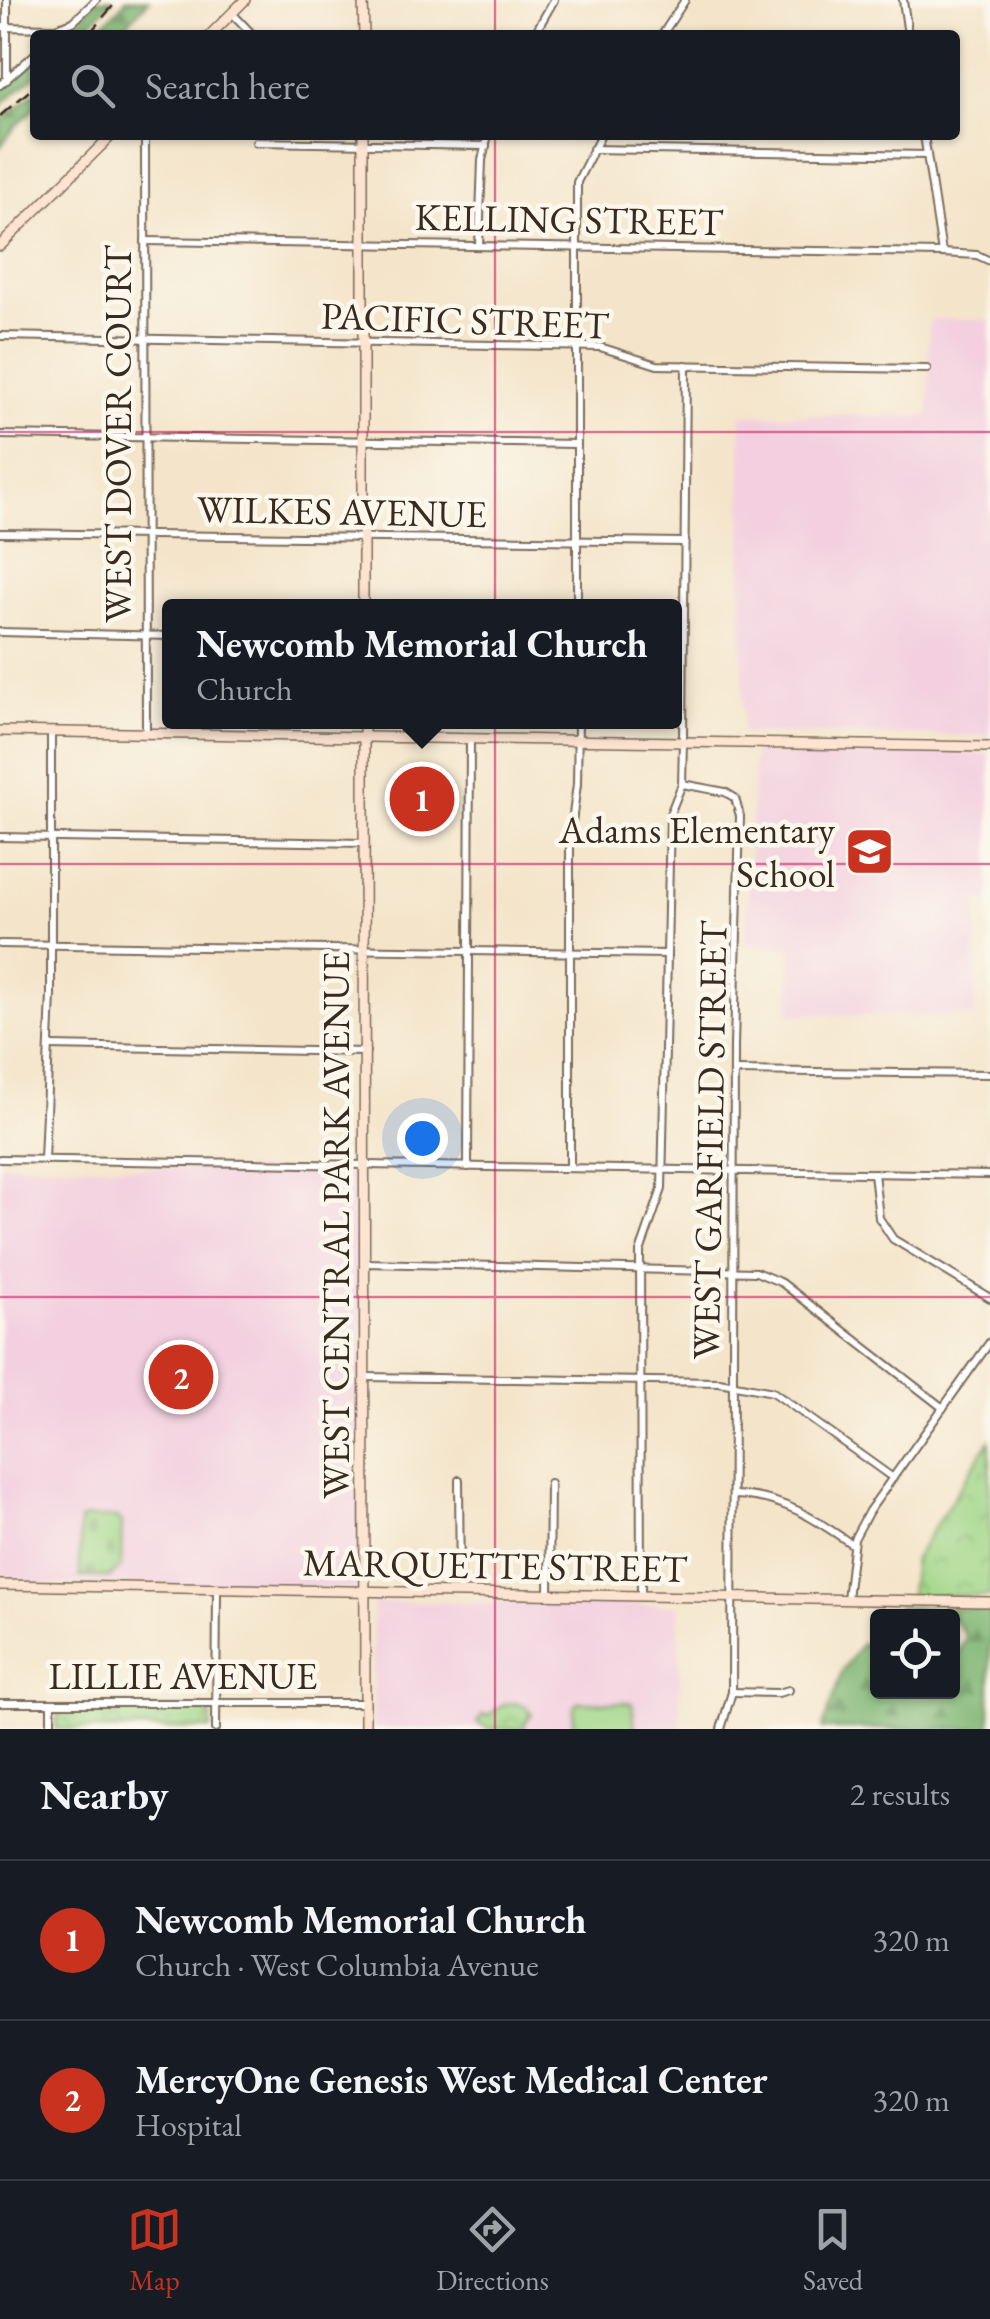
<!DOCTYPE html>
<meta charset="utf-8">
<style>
:root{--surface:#171b24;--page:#242831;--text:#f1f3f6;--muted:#9ea1a6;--line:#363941;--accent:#c8321e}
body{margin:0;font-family:"EB Garamond",serif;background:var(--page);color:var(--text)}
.controls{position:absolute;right:30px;bottom:30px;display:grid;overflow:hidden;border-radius:10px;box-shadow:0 2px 8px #0004}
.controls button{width:90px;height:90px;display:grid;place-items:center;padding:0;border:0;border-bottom:2px solid var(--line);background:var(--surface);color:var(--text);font:50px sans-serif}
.you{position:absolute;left:422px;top:1138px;width:35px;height:35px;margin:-25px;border:8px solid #fff;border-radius:50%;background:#1a73e8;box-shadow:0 0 0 15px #1a73e833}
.badge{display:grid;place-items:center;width:65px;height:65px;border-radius:50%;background:var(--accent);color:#fff;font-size:32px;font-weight:700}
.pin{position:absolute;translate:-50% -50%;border:5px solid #fff;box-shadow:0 2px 10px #0006}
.popup{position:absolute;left:162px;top:599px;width:520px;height:130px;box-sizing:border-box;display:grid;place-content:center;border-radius:10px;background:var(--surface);filter:drop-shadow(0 2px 8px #0005);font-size:32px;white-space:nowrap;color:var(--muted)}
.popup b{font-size:38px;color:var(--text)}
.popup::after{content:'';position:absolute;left:50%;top:100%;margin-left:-20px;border:20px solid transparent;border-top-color:var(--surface)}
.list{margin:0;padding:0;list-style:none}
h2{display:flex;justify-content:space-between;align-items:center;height:130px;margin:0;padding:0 40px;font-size:42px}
h2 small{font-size:32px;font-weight:400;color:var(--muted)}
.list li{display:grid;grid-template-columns:65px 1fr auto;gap:30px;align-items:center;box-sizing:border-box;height:160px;padding:0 40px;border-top:2px solid var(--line)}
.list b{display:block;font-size:38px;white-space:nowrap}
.list p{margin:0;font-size:32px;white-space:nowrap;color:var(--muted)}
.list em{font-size:32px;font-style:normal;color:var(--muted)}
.icon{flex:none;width:55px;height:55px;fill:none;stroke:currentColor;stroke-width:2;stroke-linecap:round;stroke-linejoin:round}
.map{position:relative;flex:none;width:990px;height:1729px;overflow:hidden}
.search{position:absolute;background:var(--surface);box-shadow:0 2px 8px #0004;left:30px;right:30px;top:30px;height:110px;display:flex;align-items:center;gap:25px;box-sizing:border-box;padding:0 35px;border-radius:10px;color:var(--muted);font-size:38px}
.sheet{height:450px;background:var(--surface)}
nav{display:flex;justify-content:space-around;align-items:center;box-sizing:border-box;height:140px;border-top:2px solid var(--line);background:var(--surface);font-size:28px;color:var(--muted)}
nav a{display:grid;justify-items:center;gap:5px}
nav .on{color:var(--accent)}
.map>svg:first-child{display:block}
</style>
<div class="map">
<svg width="990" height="1729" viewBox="0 0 990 1729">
<defs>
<pattern id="forest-firs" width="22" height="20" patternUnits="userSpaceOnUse" patternTransform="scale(2.5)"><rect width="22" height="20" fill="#7fb673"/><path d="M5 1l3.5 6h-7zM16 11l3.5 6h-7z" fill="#69945e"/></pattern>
<pattern id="cemetery-stones" width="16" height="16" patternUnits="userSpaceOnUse" patternTransform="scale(2.5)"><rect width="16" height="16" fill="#9fd586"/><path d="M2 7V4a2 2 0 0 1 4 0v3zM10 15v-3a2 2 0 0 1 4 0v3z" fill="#8ab773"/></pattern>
<pattern id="park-crowns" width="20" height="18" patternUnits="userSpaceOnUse" patternTransform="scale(2.5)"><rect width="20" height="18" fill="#9fd586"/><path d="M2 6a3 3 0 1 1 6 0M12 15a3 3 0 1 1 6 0" fill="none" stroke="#8ab773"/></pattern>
</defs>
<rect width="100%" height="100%" fill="#fbf7ec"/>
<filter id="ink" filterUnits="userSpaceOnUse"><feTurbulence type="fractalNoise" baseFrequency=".01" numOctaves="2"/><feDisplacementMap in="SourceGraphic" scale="20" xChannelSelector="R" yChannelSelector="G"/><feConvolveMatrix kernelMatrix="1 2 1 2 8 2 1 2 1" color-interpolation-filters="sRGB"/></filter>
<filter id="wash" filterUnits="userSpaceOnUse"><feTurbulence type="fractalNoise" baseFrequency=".0048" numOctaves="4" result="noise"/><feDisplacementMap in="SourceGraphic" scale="40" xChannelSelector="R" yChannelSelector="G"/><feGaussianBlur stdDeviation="2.25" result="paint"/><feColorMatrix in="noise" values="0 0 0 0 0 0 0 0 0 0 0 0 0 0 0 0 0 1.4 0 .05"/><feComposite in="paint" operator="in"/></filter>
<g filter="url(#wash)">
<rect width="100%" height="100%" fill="#f4e5ca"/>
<g fill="#f3cfdf">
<path d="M929 319 990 320V736L743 733 741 415 929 416Z"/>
<path d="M754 752 990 754V900L977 901 975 1017 790 1014 792 947 746 945Z"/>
<path d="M0 1164 361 1172 362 1589 0 1583Z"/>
<path d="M373 1602 679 1605 680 1729H373Z"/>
</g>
<g fill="url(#forest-firs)" stroke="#5d7048" stroke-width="2.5">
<path d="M96 0H112L79 35H57L76 25Z"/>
<path d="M126 0H149L117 35H94Z"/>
<path d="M35 58V76L0 105V89Z"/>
<path d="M35 92V108L15 127 0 147V121Z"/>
<path d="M897 1607 990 1609V1729H822L843 1669 862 1643 877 1653 878 1692H952L953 1663 966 1637 957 1623 953 1622 952 1616 892 1614Z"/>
</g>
<path fill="url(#cemetery-stones)" stroke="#6d8052" stroke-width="2.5" d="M85 1518H117L122 1523 121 1567 110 1577H80V1521Z"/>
<g fill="url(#park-crowns)" stroke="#6d8052" stroke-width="2.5">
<path d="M990 1440V1596L910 1595 914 1559Z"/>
<path d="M515 1703 526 1706 532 1714 524 1725 525 1729H489L477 1723 483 1714 488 1716 503 1704Z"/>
<path d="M65 1709H202L211 1716V1729H56L57 1715Z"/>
</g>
<path fill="#9fd586" stroke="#6d8052" stroke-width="2.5" d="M578 1702 632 1703 635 1729H573L574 1707Z"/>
</g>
<g filter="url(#ink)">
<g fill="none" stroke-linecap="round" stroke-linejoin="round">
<defs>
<g id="street">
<path d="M7 0V80"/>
<path d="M903 0 908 35"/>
<path d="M232 13 253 35"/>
<path d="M0 27 54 28"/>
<path d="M49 35 56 28 73 22 96 0"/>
<path d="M534 35 554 0"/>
<path d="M662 35 685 0"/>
<path d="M0 85 35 54"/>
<path d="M145 135 146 733"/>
<path d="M924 135 942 253"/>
<path d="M256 142 486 146"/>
<path d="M593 149 927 155"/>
<path d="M145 241 942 253 977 255 990 261"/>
<path d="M479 246 482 160 488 135"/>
<path d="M0 336 600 347 657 365 927 369"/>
<path d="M0 435 577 444"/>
<path d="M0 533 683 542"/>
<path d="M577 606V182L601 135"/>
<path d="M0 632 170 636"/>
<path d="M682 784 725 792 735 798 740 816 734 1046 732 1692 721 1729"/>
<path d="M0 837 364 843"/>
<path d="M0 944 667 954"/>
<path d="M50 1046 366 1052"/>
<path d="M734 1071 990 1074"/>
<path d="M0 1159 990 1175"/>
<path d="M44 1160 51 995V731"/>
<path d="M468 1167 470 738"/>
<path d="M570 1168V838L577 784 578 722"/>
<path d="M874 1173 879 1218 893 1239 990 1298"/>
<path d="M365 1263 756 1272 782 1283 943 1408"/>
<path d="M364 1377 719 1382 773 1392 893 1478"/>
<path d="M459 1480 460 1594"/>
<path d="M733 1495C782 1496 814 1518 853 1545"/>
<path d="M549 1595 550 1483"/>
<path d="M641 1596 640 1252 662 1189 670 814 682 784 683 741 686 365"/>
<path d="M847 1599 854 1539 869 1511 990 1342"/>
<path d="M732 1692 778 1693 789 1690"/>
<path d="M0 1703H365"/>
<path d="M51 1703V1729"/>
<path d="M216 1729 217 1591"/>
</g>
<g id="secondary">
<path d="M363 0 364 35"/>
<path d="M210 35 245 0"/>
<path d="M0 246 112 135"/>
<path d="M363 606V135"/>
<path d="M364 722 365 1729"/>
<path d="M0 731 990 747"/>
<path d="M0 1585 990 1602"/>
</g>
</defs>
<use href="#street" stroke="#7c6b5a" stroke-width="10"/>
<use href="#secondary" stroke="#7c6b5a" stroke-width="12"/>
<use href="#street" stroke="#fff" stroke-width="6"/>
<use href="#secondary" stroke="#fde4d1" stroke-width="9"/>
<g stroke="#3b2a1e" stroke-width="2.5" stroke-dasharray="15 8" stroke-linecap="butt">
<path d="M88 35 118 0"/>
<path d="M0 116 35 86"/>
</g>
</g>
</g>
<path fill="none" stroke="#c2185b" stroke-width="2.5" stroke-opacity="0.55" d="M495 0V35M495 135V1729M0 432H990M0 864H990M0 1297H990"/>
<defs>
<symbol id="school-square" viewBox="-11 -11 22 22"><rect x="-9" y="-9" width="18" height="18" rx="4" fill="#c8321e" stroke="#fbf7ec"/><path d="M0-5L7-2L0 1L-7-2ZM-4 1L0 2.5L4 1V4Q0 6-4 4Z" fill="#fff"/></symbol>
</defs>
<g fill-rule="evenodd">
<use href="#school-square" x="842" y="824" width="55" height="55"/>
</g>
<g text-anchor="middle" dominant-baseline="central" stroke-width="9" stroke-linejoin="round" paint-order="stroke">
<g font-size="38" fill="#3b2a1e" stroke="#fbf7ec">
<text transform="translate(569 219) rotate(1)">KELLING STREET</text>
<text transform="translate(465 320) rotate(2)">PACIFIC STREET</text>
<text transform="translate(117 434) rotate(-90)">WEST DOVER COURT</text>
<text transform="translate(342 511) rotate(1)">WILKES AVENUE</text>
<text transform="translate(709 1140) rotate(-89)">WEST GARFIELD STREET</text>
<text transform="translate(335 1225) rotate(-90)">WEST CENTRAL PARK AVENUE</text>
<text transform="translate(495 1565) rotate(1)">MARQUETTE STREET</text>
<text x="183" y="1675">LILLIE AVENUE</text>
</g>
<g font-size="38" fill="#3b2a1e" stroke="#fbf7ec" text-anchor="end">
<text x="835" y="829">Adams Elementary<tspan x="835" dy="44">School</tspan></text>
</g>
</g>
</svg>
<div class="controls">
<button><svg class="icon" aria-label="locate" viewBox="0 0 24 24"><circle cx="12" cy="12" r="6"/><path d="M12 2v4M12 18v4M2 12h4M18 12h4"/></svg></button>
</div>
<div class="you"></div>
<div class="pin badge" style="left:422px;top:799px">1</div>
<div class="popup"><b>Newcomb Memorial Church</b>Church</div>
<div class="pin badge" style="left:181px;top:1377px">2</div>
<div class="search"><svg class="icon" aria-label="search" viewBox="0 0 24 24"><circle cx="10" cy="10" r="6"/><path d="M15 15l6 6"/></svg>Search here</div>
</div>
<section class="sheet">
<h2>Nearby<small>2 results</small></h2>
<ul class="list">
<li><span class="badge">1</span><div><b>Newcomb Memorial Church</b><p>Church · West Columbia Avenue</p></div><em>320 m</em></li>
<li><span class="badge">2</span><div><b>MercyOne Genesis West Medical Center</b><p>Hospital</p></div><em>320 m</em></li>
</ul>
</section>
<nav>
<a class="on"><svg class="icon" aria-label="map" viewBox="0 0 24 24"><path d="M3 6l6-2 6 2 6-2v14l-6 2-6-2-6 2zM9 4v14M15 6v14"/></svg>Map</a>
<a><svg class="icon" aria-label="directions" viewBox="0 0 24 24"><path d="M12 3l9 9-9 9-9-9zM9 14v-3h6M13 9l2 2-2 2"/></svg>Directions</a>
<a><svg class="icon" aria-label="saved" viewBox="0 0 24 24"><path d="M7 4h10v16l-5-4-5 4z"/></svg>Saved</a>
</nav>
